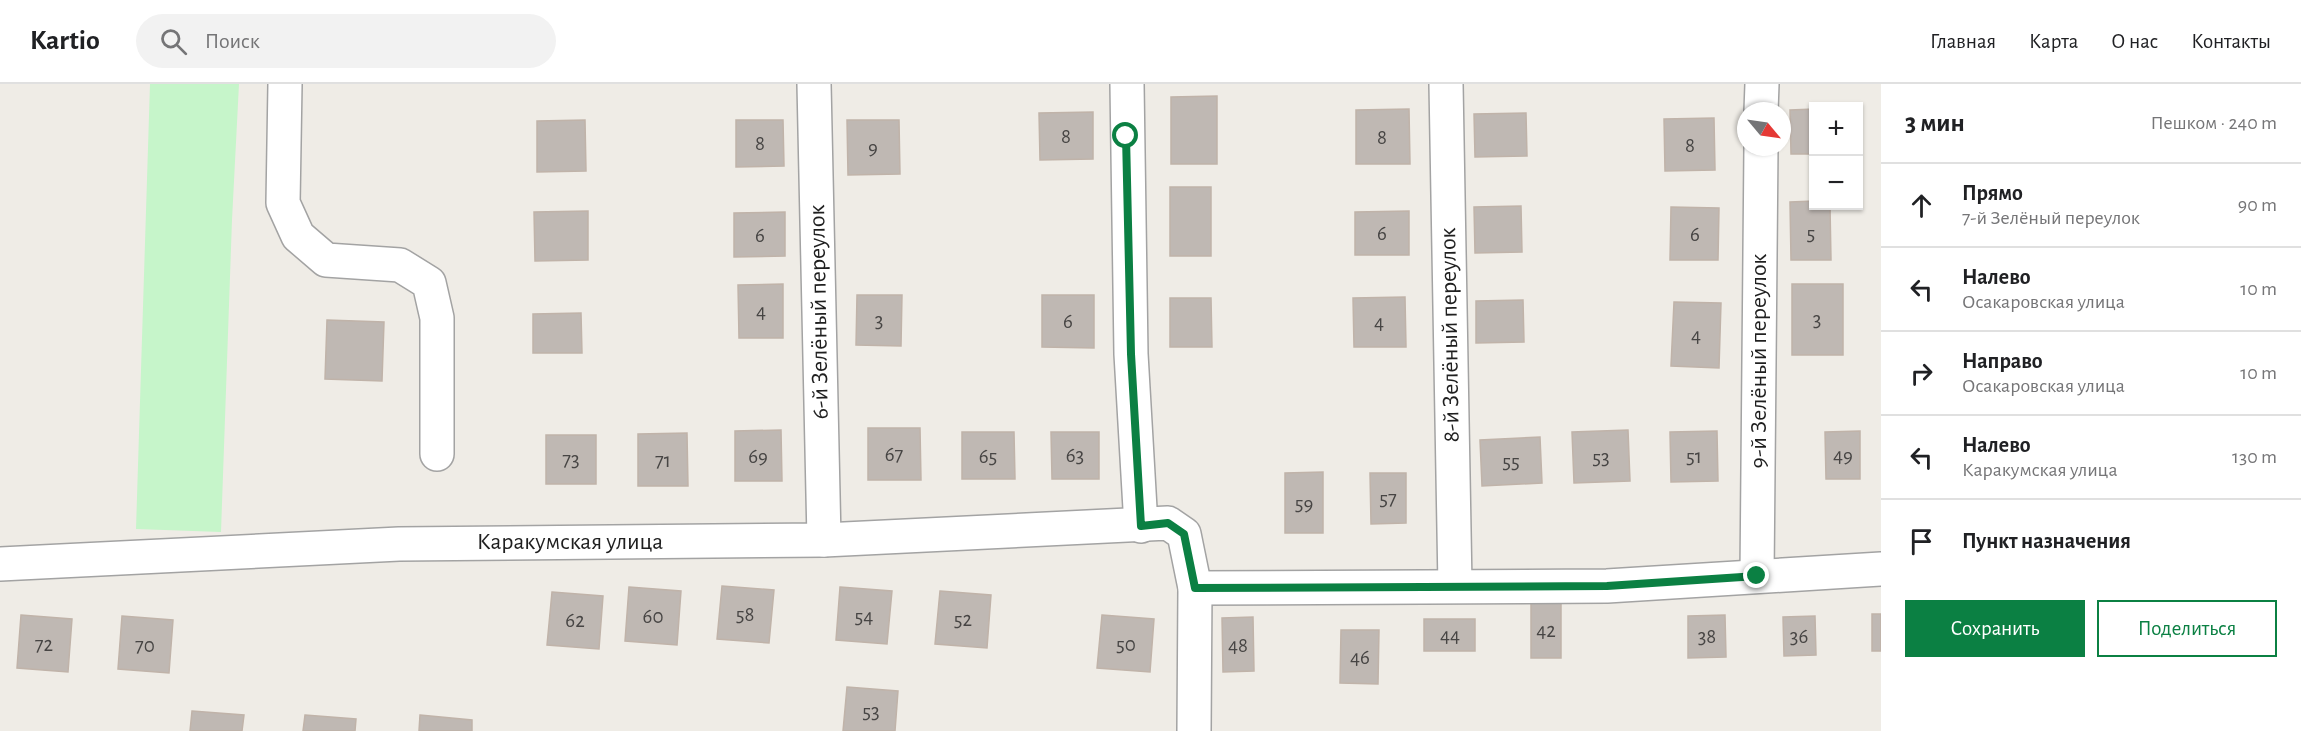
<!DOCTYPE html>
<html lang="ru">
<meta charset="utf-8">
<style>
:root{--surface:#fff;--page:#f2f2f2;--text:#202124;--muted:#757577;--line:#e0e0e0;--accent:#0b8043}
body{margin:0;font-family:"Alegreya Sans",sans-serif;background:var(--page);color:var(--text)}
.controls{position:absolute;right:18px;top:18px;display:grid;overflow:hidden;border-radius:0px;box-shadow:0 2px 4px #0004}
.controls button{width:54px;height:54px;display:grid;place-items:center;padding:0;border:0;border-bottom:2px solid var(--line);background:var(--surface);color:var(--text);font:30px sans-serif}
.compass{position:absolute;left:1737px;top:18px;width:54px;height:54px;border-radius:50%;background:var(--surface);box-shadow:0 2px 4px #0004;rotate:119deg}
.stop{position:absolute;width:18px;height:18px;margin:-14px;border:4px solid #0b8043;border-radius:50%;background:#fff}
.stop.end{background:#0b8043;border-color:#fff;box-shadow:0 2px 6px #0008}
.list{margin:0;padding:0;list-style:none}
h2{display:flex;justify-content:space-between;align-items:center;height:78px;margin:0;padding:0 24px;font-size:26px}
h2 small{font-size:20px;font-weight:400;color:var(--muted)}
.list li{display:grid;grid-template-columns:39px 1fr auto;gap:18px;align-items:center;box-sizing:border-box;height:84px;padding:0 24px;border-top:2px solid var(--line)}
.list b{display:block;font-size:22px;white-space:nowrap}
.list p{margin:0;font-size:20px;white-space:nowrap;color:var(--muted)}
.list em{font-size:20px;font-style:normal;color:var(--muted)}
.actions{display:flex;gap:12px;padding:18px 24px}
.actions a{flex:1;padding:14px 0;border:2px solid var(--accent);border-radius:0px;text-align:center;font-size:21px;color:var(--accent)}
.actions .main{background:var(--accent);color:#fff}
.icon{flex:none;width:33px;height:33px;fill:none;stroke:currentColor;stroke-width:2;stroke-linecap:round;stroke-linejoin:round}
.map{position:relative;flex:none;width:1881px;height:647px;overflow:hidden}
header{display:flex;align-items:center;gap:36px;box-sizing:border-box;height:84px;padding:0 30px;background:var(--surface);border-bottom:2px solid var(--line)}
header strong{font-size:28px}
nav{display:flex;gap:33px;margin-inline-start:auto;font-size:21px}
.search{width:420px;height:54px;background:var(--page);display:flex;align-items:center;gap:15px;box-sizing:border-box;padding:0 21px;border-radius:33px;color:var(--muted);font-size:22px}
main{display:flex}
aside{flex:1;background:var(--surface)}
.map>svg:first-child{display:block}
</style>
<header>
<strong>Kartio</strong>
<div class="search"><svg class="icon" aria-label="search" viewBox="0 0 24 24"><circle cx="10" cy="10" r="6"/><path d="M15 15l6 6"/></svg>Поиск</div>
<nav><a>Главная</a><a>Карта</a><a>О нас</a><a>Контакты</a></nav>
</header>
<main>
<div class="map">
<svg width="1881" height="647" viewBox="0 0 1881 647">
<rect width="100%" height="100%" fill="#efece6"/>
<path fill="#c6f5ca" d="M150 0H239L232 136 221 448 136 445Z"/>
<g fill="#bfb8b3" stroke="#c0b3a9" stroke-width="1.5">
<path d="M1217 12V80H1171V13Z"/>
<path d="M1409 25 1410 80H1356V26Z"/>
<path d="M1814 25V70H1791L1790 26Z"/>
<path d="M1093 28V75L1040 76 1039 29Z"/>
<path d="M1526 29 1527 72 1475 73 1474 30Z"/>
<path d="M1714 34 1715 86 1665 87 1664 35Z"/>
<path d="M585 36 586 87 537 88V37Z"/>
<path d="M736 36H783L784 82 736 83Z"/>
<path d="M847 36H899L900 90 848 91Z"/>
<rect x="1170" y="103" width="41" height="69"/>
<path d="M1814 117V122H1830L1831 176H1791L1790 118Z"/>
<path d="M1521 122 1522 168 1475 169 1474 123Z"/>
<path d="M1671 123 1719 124 1718 176H1670Z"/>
<path d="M588 127V176L535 177 534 128Z"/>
<path d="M1409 127V171H1355V128Z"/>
<path d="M785 128V172L734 173V129Z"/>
<path d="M783 200V254H739L738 201Z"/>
<rect x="1792" y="200" width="51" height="71"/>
<path d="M857 211H902L901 262 856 261Z"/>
<path d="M1042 211H1094V264L1042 263Z"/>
<path d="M1405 213 1406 263H1354L1353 214Z"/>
<path d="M1170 214H1211L1212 263H1170Z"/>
<path d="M1523 216 1524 258 1476 259V217Z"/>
<path d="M1674 218 1721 219 1719 284 1671 282Z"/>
<path d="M581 229 582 269H533V230Z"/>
<path d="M327 236 384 238 382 297 325 295Z"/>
<path d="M868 344H920L921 396H868Z"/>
<path d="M781 346 782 397H735V347Z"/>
<path d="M1628 346 1630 397 1574 399 1572 348Z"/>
<path d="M1717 347 1718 397 1671 398 1670 348Z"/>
<path d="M1860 347V395H1826L1825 348Z"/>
<path d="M962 348H1014L1015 395H962Z"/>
<path d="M1051 348H1099V395H1052Z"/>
<path d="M687 349 688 402H638V350Z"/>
<rect x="546" y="351" width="50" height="49"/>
<path d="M1540 353 1542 399 1482 402 1480 356Z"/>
<path d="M1323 388V449H1285V389Z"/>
<path d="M1370 389H1406V439L1371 440Z"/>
<path d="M722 502 774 506 769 559 717 555Z"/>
<path d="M629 503 681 507 677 561 625 557Z"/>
<path d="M840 503 892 507 887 560 836 556Z"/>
<path d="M940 507 991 511 987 564 935 560Z"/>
<path d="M552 508 603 512 599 565 547 561Z"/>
<rect x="1531" y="519" width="30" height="55"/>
<rect x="1872" y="530" width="9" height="37"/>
<path d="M21 531 72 535 68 588 17 584Z"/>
<path d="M1102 531 1154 535 1150 588 1097 584Z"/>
<path d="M1725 531 1726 573 1688 574V532Z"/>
<path d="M122 532 173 536 169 589 118 585Z"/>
<path d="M1815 532 1816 571 1784 572 1783 533Z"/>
<path d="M1253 533 1254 587 1223 588 1222 534Z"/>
<rect x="1424" y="535" width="51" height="32"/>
<path d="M1341 546H1379L1378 600 1340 599Z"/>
<path d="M847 603 898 607 895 647H843Z"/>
<path d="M192 627 244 631 242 647H190Z"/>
<path d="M305 631 356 635 355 647H303Z"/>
<path d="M420 631 472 636V647H419Z"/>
</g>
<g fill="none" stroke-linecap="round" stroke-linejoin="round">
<defs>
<g id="minor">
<path d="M285 0 283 119 298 152 326 176 400 181 429 199 437 234V370"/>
<path d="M814 0 824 456"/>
<path d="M1127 0 1131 270 1141 442"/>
<path d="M1446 0 1455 502"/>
<path d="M1761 27 1762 0"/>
<path d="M0 480 399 460 824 456 1168 439 1184 450 1195 504 1194 647"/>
<path d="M1757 492 1761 63"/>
<path d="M1195 504 1607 502 1881 485"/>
</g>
</defs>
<use href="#minor" stroke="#a3a3a3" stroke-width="36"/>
<use href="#minor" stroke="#fff" stroke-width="33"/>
</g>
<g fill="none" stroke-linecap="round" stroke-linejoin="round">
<path stroke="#0b8043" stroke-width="8" d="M1126 52 1131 270 1141 442 1168 439 1184 450 1195 504 1607 502 1757 492"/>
</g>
<g text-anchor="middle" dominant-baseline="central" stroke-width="4.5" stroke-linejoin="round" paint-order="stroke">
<g font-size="21" fill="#474544">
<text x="1066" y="52">8</text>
<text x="1382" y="53">8</text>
<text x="760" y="59">8</text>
<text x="1690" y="61">8</text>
<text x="873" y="63">9</text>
<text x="1382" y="149">6</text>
<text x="1811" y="149">5</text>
<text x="1695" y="150">6</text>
<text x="760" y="151">6</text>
<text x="761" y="227">4</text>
<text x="1817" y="235">3</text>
<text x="879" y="236">3</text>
<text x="1068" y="237">6</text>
<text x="1379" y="238">4</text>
<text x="1696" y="251">4</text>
<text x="894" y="370">67</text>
<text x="1075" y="371">63</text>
<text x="1843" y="371">49</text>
<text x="758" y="372">69</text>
<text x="988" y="372">65</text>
<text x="1694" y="372">51</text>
<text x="1601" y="373">53</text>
<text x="571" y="375">73</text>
<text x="663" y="376">71</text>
<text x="1511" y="377">55</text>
<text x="1388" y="414">57</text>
<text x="1304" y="419">59</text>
<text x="745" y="530">58</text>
<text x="653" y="532">60</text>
<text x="864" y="532">54</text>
<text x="963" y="535">52</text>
<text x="575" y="536">62</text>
<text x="1546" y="546">42</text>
<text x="1450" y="551">44</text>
<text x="1707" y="552">38</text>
<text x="1799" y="552">36</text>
<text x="44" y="560">72</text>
<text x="1126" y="560">50</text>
<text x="145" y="561">70</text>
<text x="1238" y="561">48</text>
<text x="1360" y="573">46</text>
<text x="871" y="627">53</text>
</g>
<g font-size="24" fill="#1f1f1f" stroke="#fff">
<text transform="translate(819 228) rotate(-91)">6-й Зелёный переулок</text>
<text transform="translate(1450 251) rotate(-91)">8-й Зелёный переулок</text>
<text transform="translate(1759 277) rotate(-90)">9-й Зелёный переулок</text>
<text x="570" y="458">Каракумская улица</text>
</g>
</g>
</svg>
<div class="controls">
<button>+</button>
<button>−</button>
</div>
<svg class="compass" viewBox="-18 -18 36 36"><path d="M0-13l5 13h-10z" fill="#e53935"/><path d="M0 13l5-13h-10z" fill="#757577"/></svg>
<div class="stop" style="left:1126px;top:52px"></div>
<div class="stop end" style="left:1757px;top:492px"></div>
</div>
<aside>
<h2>3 мин<small>Пешком · 240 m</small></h2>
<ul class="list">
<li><svg class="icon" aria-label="ahead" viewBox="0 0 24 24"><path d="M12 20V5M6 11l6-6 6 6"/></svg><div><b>Прямо</b><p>7-й Зелёный переулок</p></div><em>90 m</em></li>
<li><svg class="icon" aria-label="left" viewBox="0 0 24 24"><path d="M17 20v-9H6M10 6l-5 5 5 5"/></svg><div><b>Налево</b><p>Осакаровская улица</p></div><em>10 m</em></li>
<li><svg class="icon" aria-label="right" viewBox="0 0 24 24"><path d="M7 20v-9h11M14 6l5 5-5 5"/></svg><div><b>Направо</b><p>Осакаровская улица</p></div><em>10 m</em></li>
<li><svg class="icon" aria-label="left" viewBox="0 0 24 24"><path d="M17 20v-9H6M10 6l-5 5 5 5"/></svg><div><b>Налево</b><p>Каракумская улица</p></div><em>130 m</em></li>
<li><svg class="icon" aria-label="arrive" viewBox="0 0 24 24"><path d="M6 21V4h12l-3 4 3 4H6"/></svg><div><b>Пункт назначения</b></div></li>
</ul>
<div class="actions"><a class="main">Сохранить</a><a>Поделиться</a></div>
</aside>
</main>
